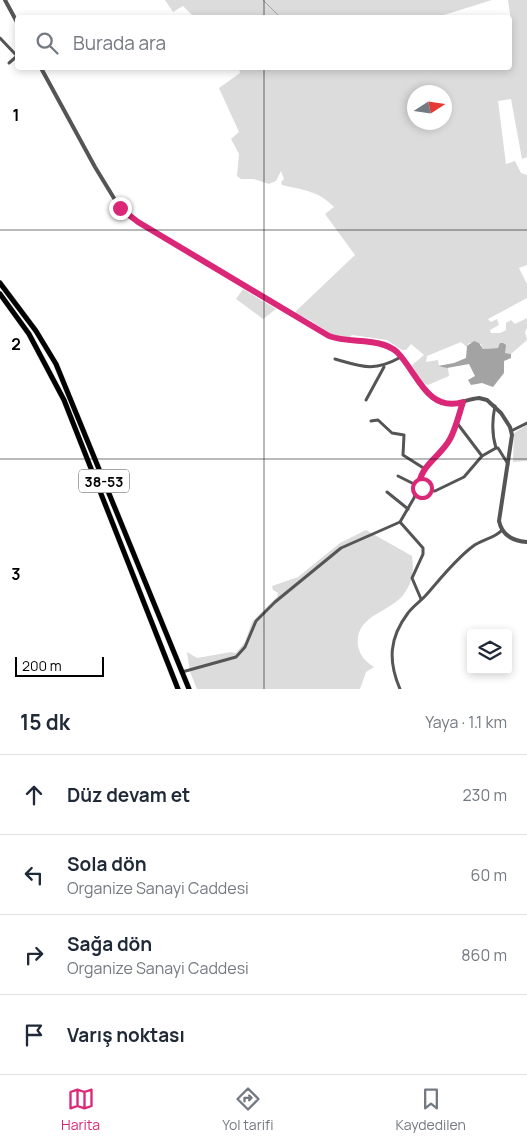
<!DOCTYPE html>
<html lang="tr">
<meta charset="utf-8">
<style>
:root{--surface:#fff;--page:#f6f6f7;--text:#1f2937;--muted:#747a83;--line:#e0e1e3;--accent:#db2777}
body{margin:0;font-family:Manrope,sans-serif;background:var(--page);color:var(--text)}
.controls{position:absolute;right:15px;bottom:15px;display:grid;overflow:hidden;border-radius:5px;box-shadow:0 2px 8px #0003}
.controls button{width:45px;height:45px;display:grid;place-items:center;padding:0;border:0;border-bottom:1px solid var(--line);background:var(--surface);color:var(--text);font:25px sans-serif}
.compass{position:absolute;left:407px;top:85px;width:45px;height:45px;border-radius:50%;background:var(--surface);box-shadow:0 2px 8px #0003;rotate:78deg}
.scale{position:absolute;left:15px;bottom:12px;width:89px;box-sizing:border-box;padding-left:5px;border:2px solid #000;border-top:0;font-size:14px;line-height:18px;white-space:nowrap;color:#000;-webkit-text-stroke:4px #fff;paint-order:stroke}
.stop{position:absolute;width:15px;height:15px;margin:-11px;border:4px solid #db2777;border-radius:50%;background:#fff}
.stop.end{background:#db2777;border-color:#fff;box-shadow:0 1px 5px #0008}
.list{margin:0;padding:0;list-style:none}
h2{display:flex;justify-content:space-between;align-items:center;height:65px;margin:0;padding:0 20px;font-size:21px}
h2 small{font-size:16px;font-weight:400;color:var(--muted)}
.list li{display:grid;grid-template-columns:32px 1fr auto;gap:15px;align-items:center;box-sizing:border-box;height:80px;padding:0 20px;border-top:1px solid var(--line)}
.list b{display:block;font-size:19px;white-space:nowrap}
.list p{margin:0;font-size:16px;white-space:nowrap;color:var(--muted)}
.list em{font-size:16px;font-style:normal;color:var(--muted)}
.icon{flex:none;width:28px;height:28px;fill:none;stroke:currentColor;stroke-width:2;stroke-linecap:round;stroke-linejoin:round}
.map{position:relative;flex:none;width:527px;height:689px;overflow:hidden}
.search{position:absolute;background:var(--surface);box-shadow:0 2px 8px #0003;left:15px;right:15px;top:15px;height:55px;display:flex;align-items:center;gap:12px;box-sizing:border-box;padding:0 18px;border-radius:5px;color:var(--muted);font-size:19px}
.sheet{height:385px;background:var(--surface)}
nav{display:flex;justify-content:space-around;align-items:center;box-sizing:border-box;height:70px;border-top:1px solid var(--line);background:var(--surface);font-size:14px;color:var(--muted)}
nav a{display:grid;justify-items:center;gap:2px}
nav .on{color:var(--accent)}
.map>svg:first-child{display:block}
</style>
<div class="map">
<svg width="527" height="689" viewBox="0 0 527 689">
<rect width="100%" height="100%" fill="#fff"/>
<g fill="#dcdcdc" fill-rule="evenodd">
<path d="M165 0H492L444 15 419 18 194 17 183 6 173 12Z"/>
<path d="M508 0H527V157L522 159 511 99 498 101 506 164 515 161 521 173 527 175V265L519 268 527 284V298L488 319 491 322 497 319 499 325 490 330 491 333H500L506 330V323L511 320 515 324 527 318V328L525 332 527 340 511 354 505 353 498 348 483 349 481 344 469 343 467 347 461 342 427 356 426 362 438 360 439 366 448 368 449 376 428 385 421 382 412 365 424 355 411 344 406 350H402L387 340 352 335 349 338 331 334 308 319 294 313 355 255 325 214 334 207C319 191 303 190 282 185L281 182 284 179 281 171 276 181 269 184 254 179H241L237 176 239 154 231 139 239 132 219 88 240 73 239 68H510V29L512 28ZM414 92H444V122H414Z"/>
<path d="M243 289 276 309 263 319 236 299Z"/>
<path d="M527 425V461L513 462 514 433Z"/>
<path d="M366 530 412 556C414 569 413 582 404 594 390 613 354 615 358 646 360 656 366 662 374 667L366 672 360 689H197L190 672 187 652 197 658 231 652 236 653 245 642 252 622 277 597 278 593 273 590 272 586 298 577 340 543Z"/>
</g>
<path fill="#a3a3a3" d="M474 341 479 343 483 349 498 348 500 343H503L506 345 505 353 511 354V358L504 361V373L493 387 482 383 471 385 468 380 475 376 469 364 447 368 438 366 454 363 466 358 467 346Z"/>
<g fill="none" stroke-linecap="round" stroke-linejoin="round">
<path stroke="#a3a3a3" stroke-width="1" d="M263 0 281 18"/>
<defs>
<g id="trunk">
<path d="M0 283 36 331 56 364 189 689"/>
<path d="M0 294 29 334 64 400 178 689"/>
</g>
</defs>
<use href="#trunk" stroke="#dbdbdb" stroke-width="6"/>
<g stroke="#555" stroke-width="3">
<path d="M0 38 18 57"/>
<path d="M9 63 16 57"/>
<path d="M335 359C363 367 374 372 401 357"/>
<path d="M366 400 384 367"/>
<path d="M495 406C492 420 492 435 496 448H498L508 464"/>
<path d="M371 421 378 420 392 433 404 435 403 455 425 469"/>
<path d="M457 423 482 456"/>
<path d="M511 431 527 423"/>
<path d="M398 476 418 486"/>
<path d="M420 484 426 490 435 491 464 477 482 456 496 448"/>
<path d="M387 492 408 509"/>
<path d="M400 522 423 548V554L412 578 421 599"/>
<path d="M182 672 236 657 245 647 256 621 275 602 341 548 400 522 414 498 423 471 440 454 450 439 463 402"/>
<path d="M400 689C388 661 389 638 408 613 413 606 421 601 427 594 441 578 455 560 472 547 482 539 494 539 502 530"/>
</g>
<g stroke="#555" stroke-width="4">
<path d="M5 0 18 24"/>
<path d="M41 68 95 167 120 208 127 215 329 336C348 343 371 338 389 347 414 360 418 402 449 404 459 404 468 399 479 398L487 400 501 413 510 427 512 435 499 521C502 536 513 541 527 542"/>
</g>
<use href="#trunk" stroke="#000" stroke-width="5"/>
</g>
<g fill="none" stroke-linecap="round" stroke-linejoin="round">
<path stroke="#db2777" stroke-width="6" d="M120 208 138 222 329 336C350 344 380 337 397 352 417 372 427 413 463 402 459 414 456 428 450 439 441 456 422 464 419 484L422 488"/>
</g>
<path fill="none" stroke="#000" stroke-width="1" stroke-opacity="0.55" d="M264 0V18M264 68V689M0 230H527M0 459H527"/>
<g text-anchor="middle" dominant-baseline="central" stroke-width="4" stroke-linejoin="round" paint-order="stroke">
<rect fill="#fff" stroke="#4c4c4c" stroke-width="1" x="79" y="469.5" width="50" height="23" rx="4"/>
<g font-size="14" font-weight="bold" fill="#000">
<text x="104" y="481">38-53</text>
</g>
</g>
<g font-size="16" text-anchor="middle" font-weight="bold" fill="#000" stroke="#fff" stroke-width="4" stroke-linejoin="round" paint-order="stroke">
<text x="16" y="121">1</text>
<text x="16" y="350">2</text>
<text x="16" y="580">3</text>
</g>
</svg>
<div class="controls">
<button><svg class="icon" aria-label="layers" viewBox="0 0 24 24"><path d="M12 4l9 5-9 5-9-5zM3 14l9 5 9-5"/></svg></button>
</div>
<svg class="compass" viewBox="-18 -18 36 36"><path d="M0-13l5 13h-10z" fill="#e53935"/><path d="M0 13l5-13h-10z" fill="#747a83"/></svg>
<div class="scale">200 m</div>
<div class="stop" style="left:422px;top:488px"></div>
<div class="stop end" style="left:120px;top:208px"></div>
<div class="search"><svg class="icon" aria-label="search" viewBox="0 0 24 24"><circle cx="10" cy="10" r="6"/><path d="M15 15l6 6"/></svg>Burada ara</div>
</div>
<section class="sheet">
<h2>15 dk<small>Yaya · 1.1 km</small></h2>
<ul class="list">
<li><svg class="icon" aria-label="ahead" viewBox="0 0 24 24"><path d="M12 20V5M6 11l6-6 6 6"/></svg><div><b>Düz devam et</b></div><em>230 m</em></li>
<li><svg class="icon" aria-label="left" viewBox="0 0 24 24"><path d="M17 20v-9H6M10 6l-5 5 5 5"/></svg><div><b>Sola dön</b><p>Organize Sanayi Caddesi</p></div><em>60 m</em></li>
<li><svg class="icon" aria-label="right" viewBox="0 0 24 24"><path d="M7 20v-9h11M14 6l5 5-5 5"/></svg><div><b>Sağa dön</b><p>Organize Sanayi Caddesi</p></div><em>860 m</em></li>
<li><svg class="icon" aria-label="arrive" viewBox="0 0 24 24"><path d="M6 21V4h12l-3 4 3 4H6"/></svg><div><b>Varış noktası</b></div></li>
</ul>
</section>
<nav>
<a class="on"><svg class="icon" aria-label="map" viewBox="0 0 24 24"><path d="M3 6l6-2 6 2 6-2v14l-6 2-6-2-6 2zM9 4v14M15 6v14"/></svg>Harita</a>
<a><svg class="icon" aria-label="directions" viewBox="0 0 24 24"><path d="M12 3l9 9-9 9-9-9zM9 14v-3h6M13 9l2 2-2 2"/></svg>Yol tarifi</a>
<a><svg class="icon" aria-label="saved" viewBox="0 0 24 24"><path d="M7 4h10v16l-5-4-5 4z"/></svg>Kaydedilen</a>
</nav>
